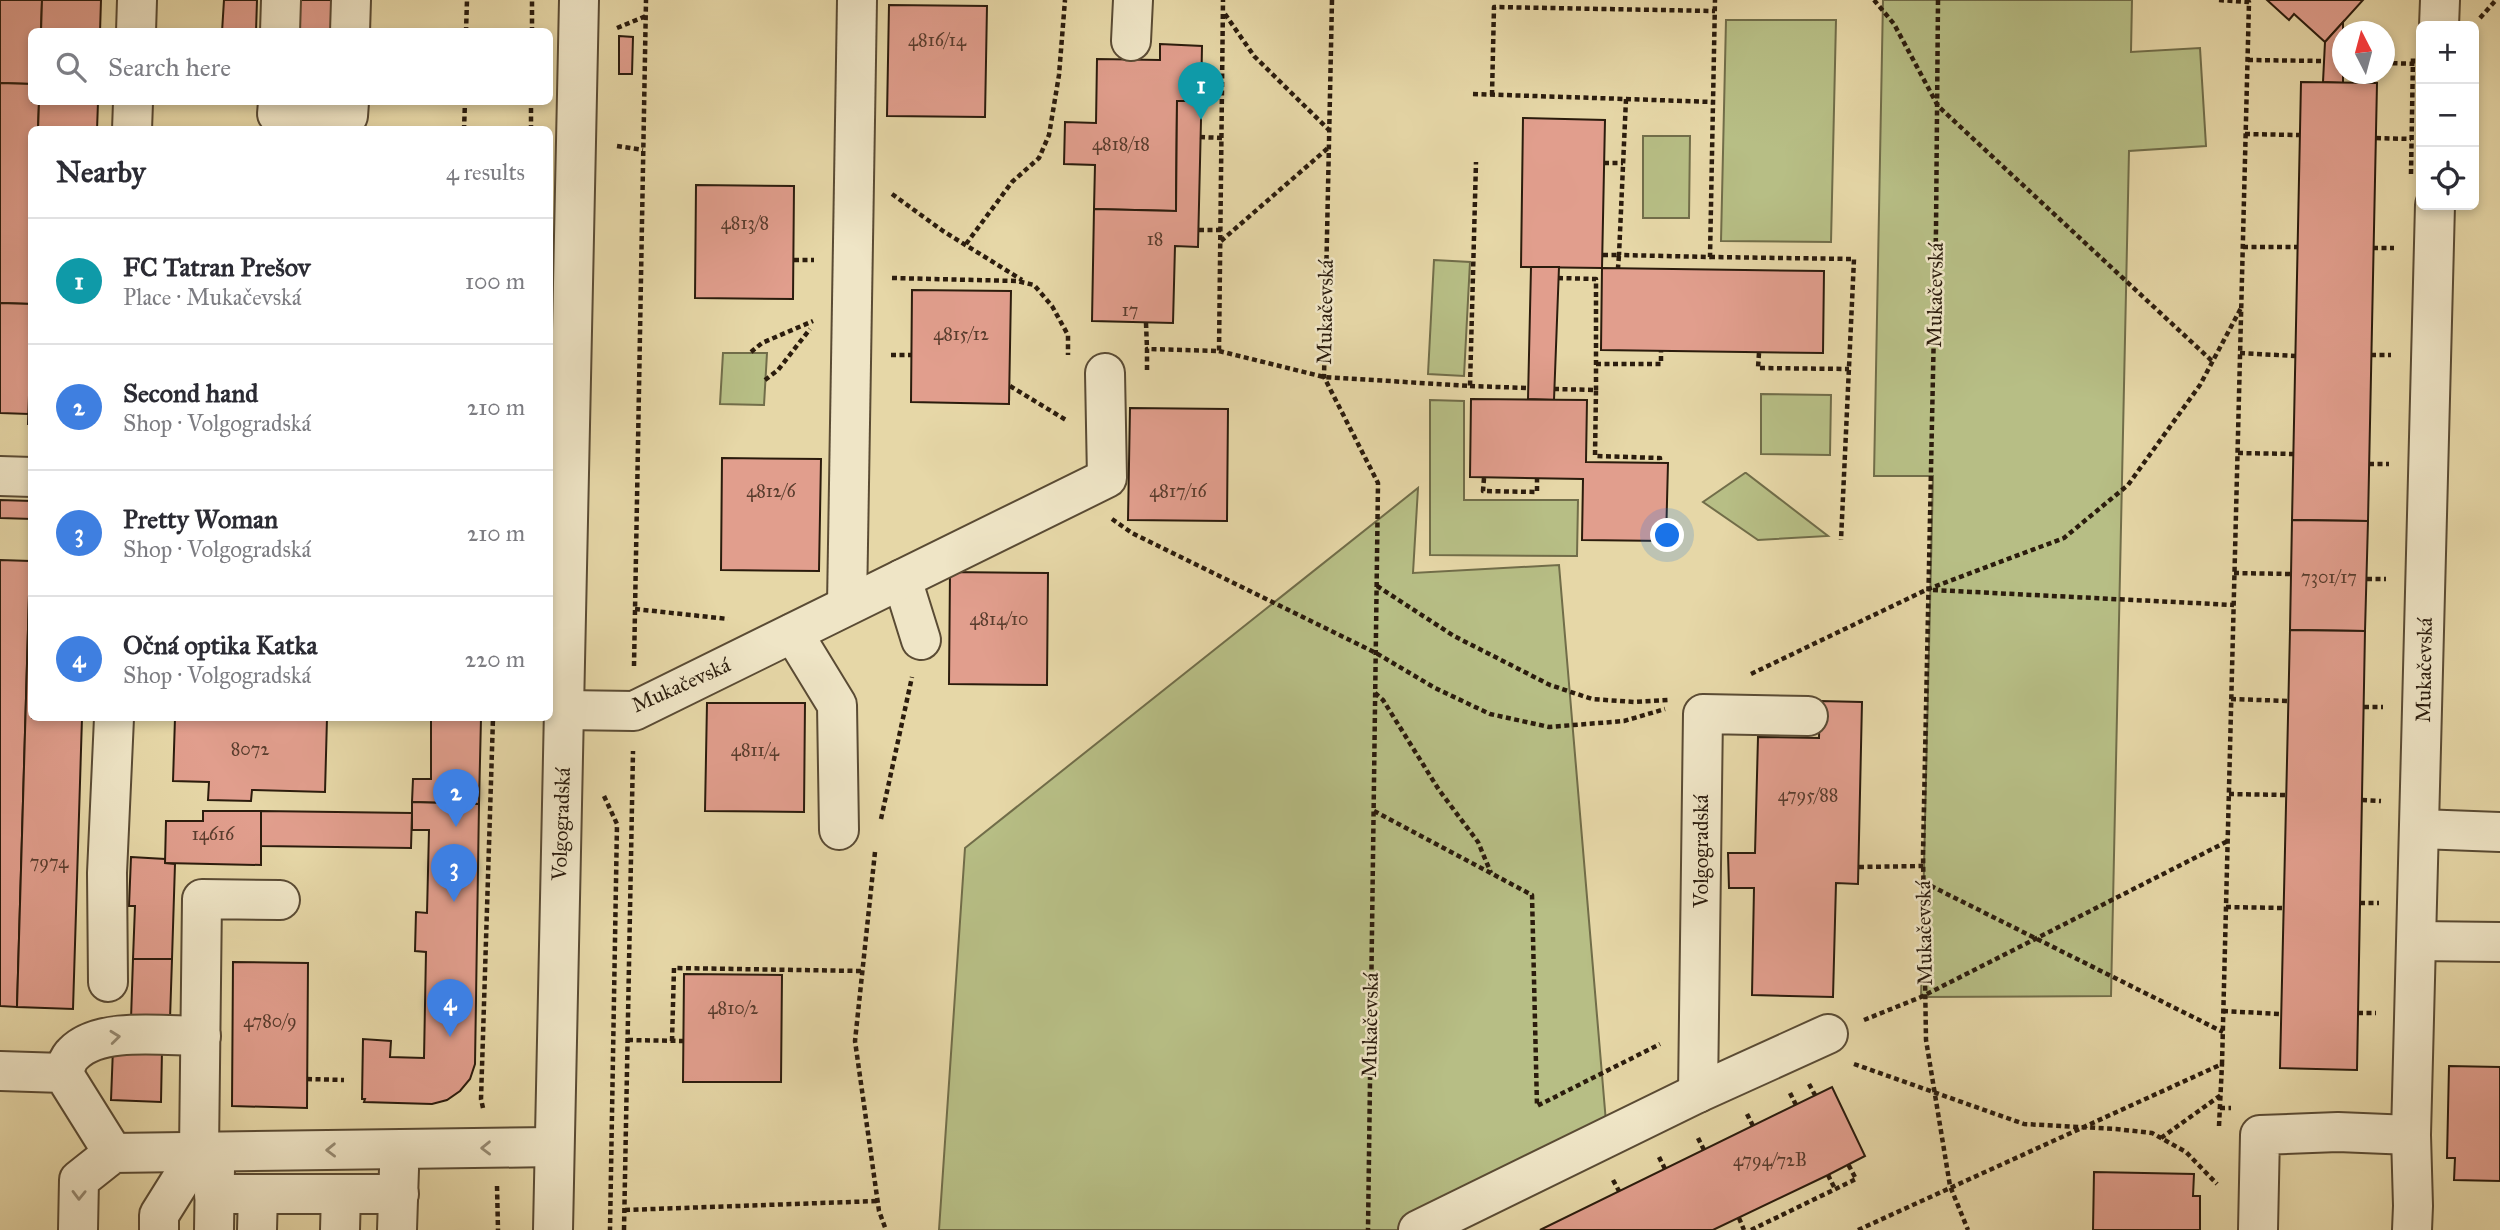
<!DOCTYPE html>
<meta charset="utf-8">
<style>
:root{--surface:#fff;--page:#f7f7f7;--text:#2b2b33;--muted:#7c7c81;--line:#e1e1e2;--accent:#8f2418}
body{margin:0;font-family:"IM FELL Great Primer",serif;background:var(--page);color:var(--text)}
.controls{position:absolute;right:21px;top:21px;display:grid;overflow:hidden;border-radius:10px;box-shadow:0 4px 10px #0003}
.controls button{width:63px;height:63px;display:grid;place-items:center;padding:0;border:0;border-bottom:2px solid var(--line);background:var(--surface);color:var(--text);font:35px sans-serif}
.compass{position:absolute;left:2332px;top:21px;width:63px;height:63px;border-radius:50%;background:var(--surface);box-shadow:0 4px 10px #0003;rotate:354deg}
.you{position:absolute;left:1668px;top:536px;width:24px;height:24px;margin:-18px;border:5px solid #fff;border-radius:50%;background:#1a73e8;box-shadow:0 0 0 10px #1a73e833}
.badge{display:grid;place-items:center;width:46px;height:46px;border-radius:50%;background:var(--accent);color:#fff;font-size:23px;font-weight:700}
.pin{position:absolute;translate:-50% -58px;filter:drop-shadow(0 2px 4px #0008)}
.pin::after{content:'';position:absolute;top:37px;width:24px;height:21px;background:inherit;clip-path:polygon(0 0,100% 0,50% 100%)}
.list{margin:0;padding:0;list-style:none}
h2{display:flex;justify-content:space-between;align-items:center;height:91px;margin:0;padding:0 28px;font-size:30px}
h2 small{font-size:23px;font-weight:400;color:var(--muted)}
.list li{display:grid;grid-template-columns:46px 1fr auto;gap:21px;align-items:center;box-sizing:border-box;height:126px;padding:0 28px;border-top:2px solid var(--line)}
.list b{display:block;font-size:26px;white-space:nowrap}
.list p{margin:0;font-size:23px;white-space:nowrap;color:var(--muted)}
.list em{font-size:23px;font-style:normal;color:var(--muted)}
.icon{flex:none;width:38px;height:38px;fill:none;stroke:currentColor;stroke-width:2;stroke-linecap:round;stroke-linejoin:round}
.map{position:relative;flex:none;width:2500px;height:1230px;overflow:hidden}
.search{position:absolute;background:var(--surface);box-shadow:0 4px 10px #0003;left:28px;top:28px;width:525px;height:77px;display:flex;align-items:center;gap:18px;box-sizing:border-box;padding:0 24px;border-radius:10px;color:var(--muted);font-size:26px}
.panel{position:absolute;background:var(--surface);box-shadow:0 4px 10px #0003;left:28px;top:126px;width:525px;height:595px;border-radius:10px}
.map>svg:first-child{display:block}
</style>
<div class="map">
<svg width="2500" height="1230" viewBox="0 0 2500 1230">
<rect width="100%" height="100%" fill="#e6d7a7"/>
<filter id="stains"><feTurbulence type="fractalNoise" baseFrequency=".00286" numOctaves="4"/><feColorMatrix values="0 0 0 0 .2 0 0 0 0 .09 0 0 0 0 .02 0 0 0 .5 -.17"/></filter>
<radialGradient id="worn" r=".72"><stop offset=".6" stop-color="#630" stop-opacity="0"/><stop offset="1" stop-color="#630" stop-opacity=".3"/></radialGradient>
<g fill="#b7be85" stroke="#716d49" stroke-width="2">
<path d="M1883 0H2132L2131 52 2200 48 2206 146 2129 151 2111 996 1921 997 1933 476H1874Z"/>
<path d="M1726 20H1836L1831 242 1721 241Z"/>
<path d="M1643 136H1690L1689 218H1643Z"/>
<path d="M1434 260 1470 262 1464 376 1428 374Z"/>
<path d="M723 353H767L764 405 720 404Z"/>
<path d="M1761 394 1831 395 1830 455 1761 454Z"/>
<path d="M1430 400 1464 401V500H1578L1577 556 1430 555Z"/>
<path d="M1745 473H1746L1828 536 1758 540 1703 502Z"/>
<path d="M1418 488 1413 573 1559 565 1608 1146 1433 1230H939L965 848Z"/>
</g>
<g fill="#e19e8d" stroke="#2b1c0d" stroke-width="2">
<path d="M0 0H42L41 32H32V84L0 83Z"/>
<path d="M42 0H101L100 32H41Z"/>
<path d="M224 0H257L256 32H222Z"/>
<path d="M292 0H332L331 32H291Z"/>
<path d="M2267 0H2363L2325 42 2294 14 2289 20Z"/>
<path d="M889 5 987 6 985 117 887 116Z"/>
<path d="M2343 22V83L2323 82 2325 42Z"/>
<path d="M619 36 633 37 632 74H619Z"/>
<path d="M1160 44 1202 46 1201 101H1177L1176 211 1094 209 1095 165 1064 164 1065 122 1096 123 1097 59 1160 60Z"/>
<path d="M2301 82 2377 83 2368 521 2292 520Z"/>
<path d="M0 83 32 84V102H39L38 130H32V304L0 303Z"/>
<path d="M1177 101H1201V120L1198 247 1175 246 1173 323 1092 321 1094 209 1176 211Z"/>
<path d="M39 102H98L97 130H38Z"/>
<path d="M1523 118 1605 120 1602 268 1521 267Z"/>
<path d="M696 185 794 186 793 299 695 298Z"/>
<path d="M1531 267H1559L1554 400 1528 399Z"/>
<path d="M1602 268 1824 271 1823 353 1601 350Z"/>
<path d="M912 290 1011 291 1009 404 911 402Z"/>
<path d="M0 303 32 304 29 414 0 413Z"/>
<path d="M31 339H32V424H28Z"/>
<path d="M1471 399 1587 400 1586 462 1668 463 1666 541 1582 540 1583 479 1470 477Z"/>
<path d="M1130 408 1228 409 1227 521 1128 520Z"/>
<path d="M722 458 821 459 819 571 721 570Z"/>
<path d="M0 500 32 501V519L0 518Z"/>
<path d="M2292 520 2368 521 2365 631 2290 630Z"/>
<path d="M0 560 30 561 17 1007 0 1006Z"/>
<path d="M30 561H32V718H82L73 1009 17 1007Z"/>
<path d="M950 572 1048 573 1047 685 949 684Z"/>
<path d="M2290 630 2365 631 2357 1070 2280 1068Z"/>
<path d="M1820 701 1862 702 1858 884 1836 883 1833 997 1752 995 1754 888H1729L1728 853H1755L1758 737 1819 738Z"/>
<path d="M707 703H805L804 812 705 811Z"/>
<path d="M175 718H327L325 792 252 790 251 801 208 800 209 782 173 781Z"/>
<path d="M431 718H481L479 804 412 802 413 779H431Z"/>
<path d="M412 802 479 804 475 1064 470 1079 460 1091 447 1100 432 1104 364 1102 365 1099H362L363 1039 391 1041 390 1057 424 1058 426 952 415 951 416 912 427 913 429 830H412Z"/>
<path d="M203 811H261V865L165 863 166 821H203Z"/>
<path d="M261 811 412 813 411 848 261 846Z"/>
<path d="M131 857 165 859V863L175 864 172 959H133L135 906H129Z"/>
<path d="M133 959H172L170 1019H131Z"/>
<path d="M233 962 308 963 307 1108 232 1106Z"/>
<path d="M684 974 782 975 781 1082H683Z"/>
<path d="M113 1048 162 1050 161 1102 111 1100Z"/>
<path d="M2449 1066 2500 1067V1181L2454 1180 2455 1158H2447Z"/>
<path d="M1832 1087 1865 1156 1828 1175 1713 1230H1540Z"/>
<path d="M2094 1172 2194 1174 2193 1196H2200V1230H2093Z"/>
</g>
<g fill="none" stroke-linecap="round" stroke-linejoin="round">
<defs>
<g id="minor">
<path d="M2439 26 2440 0"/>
<path d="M136 32 137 0"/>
<path d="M280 32 281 0"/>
<path d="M350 32 351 0"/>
<path d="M1131 41 1133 0"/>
<path d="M278 102 277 114 348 116 349 102"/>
<path d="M132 130 133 102"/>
<path d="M0 476 32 477"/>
<path d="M902 579 921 640"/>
<path d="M847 605 857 0"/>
<path d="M793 633 837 705 839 830"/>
<path d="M564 710 634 711 1107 478 1105 373"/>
<path d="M2420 829 2500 832"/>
<path d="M2417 941 2500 942"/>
<path d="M108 982 107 873 114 718"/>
<path d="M0 1071 63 1073 113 1153"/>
<path d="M63 1073C66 1067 68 1058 73 1054 99 1026 165 1036 201 1036"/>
<path d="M1698 1093 1703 714 1808 716"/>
<path d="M214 1194H399"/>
<path d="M78 1230 79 1180 113 1153 554 1147"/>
<path d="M159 1230V1215L199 1151 202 899 280 900"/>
<path d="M214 1230 215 1168"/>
<path d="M257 1230 258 1194"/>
<path d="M340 1230 341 1194"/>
<path d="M397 1230 399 1169"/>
<path d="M553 1230 579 0"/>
<path d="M1418 1230 1698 1093 1828 1034"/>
<path d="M2258 1230 2260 1135 2338 1132 2411 1135"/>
<path d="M2412 1230 2413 1206 2411 1135 2435 205"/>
</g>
</defs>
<use href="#minor" stroke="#5a4b34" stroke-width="42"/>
<g stroke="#2b1c0d" stroke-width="4.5" stroke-dasharray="5 3.5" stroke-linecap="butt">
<path d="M1332 0 1324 377 1378 483 1368 1230"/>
<path d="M1874 0 1894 24 1938 106 2212 361"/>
<path d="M1938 0 1936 230 1923 853 1926 1040 1950 1186 1968 1230"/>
<path d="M1225 14 1254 56 1329 130"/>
<path d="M2480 18 2496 0"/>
<path d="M617 28 646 16"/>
<path d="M466 32 467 0"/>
<path d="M532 32V0"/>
<path d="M2248 60 2324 61"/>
<path d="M2384 63 2421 64"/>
<path d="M1473 94 1626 99 1619 255 1710 257 1715 0"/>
<path d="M1492 95 1494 7 1715 11"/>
<path d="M1626 99 1713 102"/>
<path d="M464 130 465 102"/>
<path d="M531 130V102"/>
<path d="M2245 134 2299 135"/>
<path d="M1200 137 1222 138"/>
<path d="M2376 138 2411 139"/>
<path d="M617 146 643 150"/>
<path d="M1604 163H1623"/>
<path d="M2411 174 2413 57"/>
<path d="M892 194 943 231 1022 280"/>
<path d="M1199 230H1221"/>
<path d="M1221 241 1328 148"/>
<path d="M966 244 1012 182 1039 158 1049 135 1059 75 1065 0"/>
<path d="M2243 247H2297"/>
<path d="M2373 248H2394"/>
<path d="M1603 255H1619L1618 268"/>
<path d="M1710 257 1854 259 1841 540"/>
<path d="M794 260H814"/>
<path d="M892 278 1017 281 1034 285 1052 306 1068 335V355"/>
<path d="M1558 278 1596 279V390"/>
<path d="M1146 323 1147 349"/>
<path d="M1219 351 1324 377 1470 386 1476 162"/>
<path d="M751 352 762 343 813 321"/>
<path d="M1759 353 1758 368 1849 369"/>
<path d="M2240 353 2295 356"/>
<path d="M891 355H912"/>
<path d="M2371 355H2391"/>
<path d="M1596 364H1661V351"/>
<path d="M1147 370V349L1219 351 1223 0"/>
<path d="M765 380 778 370 810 329"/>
<path d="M1010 386 1066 420"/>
<path d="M1470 386 1528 388"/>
<path d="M1554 389 1596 390 1595 456 1660 458V463"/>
<path d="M2238 453 2293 454"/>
<path d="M2369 464H2389"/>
<path d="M1484 478 1483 491 1537 492V478"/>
<path d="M1112 519 1132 533 1376 653 1435 688 1490 714 1549 727 1624 721 1665 709"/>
<path d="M2234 573 2290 574"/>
<path d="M2367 579H2386"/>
<path d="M1377 586 1454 636 1550 685 1592 699 1634 702 1668 700"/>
<path d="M1933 590 2234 605"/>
<path d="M635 609 728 619"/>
<path d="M634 666 646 0"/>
<path d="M1751 674 1928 589 2064 538 2128 485 2200 385 2241 308"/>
<path d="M1375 693 1383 700 1439 790 1478 842 1491 873"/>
<path d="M2231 699 2288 701"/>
<path d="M2364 707H2383"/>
<path d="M2229 794 2286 795"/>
<path d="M604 796 617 824 610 1230"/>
<path d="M2362 800 2381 801"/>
<path d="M1374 811 1532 895 1537 1106 1660 1044"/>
<path d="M881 819 912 677"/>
<path d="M875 852 855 1041 879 1211 886 1230"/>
<path d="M1859 867 1923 866"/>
<path d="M1923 882 2223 1032"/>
<path d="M2360 903H2379"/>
<path d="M2226 907 2284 908"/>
<path d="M2223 1011 2281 1014"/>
<path d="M2358 1013H2376"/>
<path d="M1864 1020 1921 997 2228 841"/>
<path d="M628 1040 683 1041"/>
<path d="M672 1041 674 968 862 971"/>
<path d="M1854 1064 2024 1124 2116 1129 2152 1133 2186 1152 2217 1184"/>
<path d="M307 1079 344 1080"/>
<path d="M1809 1084 1815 1095"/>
<path d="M1790 1093 1796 1105"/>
<path d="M483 1108 481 1099 493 718"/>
<path d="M2220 1108H2231"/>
<path d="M1747 1114 1753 1126"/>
<path d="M2219 1126 2222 1064"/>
<path d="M1698 1138 1704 1150"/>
<path d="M2161 1138 2221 1095"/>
<path d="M1659 1157 1665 1169"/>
<path d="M1828 1175 1835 1189"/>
<path d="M1613 1180 1619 1191"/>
<path d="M497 1186 498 1230"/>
<path d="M625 1210 878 1201"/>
<path d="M1739 1218 1744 1230"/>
<path d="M624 1230 633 751"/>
<path d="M1751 1230 1856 1179 1848 1164"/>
<path d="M1858 1230 2222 1064 2249 2 2218 0"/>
</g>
<use href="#minor" stroke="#efe5c6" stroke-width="38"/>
</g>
<defs><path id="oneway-chevron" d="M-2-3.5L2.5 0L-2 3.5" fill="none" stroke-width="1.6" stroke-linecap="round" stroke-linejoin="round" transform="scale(1.75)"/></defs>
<g stroke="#978b73">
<use href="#oneway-chevron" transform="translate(115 1037) rotate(-6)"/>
<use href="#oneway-chevron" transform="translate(486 1148) rotate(179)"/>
<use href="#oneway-chevron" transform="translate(331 1150) rotate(179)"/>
<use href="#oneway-chevron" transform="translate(79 1195) rotate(91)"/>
</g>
<g text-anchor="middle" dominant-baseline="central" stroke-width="5" stroke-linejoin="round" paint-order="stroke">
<g font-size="18" fill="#583c2d">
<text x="937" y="40">4816/14</text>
<text x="1121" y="144">4818/18</text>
<text x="745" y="223">4813/8</text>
<text x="1155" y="239">18</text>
<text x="1130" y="310">17</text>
<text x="961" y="334">4815/12</text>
<text x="771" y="491">4812/6</text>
<text x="1178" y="491">4817/16</text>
<text x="2329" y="577">7301/17</text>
<text x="999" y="619">4814/10</text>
<text x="250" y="749">8072</text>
<text x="755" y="750">4811/4</text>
<text x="1808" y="795">4795/88</text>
<text x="213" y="834">14616</text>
<text x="49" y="862">7974</text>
<text x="733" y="1008">4810/2</text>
<text x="270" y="1021">4780/9</text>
<text x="1770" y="1160">4794/72B</text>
</g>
<g font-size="21" fill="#2b1c0d" stroke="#efe5c6">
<text transform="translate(1935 295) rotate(-89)">Mukačevská</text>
<text transform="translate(1325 312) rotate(-89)">Mukačevská</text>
<text transform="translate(2424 670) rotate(-89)">Mukačevská</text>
<text transform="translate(681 685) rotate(-24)">Mukačevská</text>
<text transform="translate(561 824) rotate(-88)">Volgogradská</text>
<text transform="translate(1701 851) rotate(-90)">Volgogradská</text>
<text transform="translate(1924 933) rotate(-91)">Mukačevská</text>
<text transform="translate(1370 1025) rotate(-89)">Mukačevská</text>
</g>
</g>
<rect width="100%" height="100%" filter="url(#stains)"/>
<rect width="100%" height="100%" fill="url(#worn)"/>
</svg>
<div class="controls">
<button>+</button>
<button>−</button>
<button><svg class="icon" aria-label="locate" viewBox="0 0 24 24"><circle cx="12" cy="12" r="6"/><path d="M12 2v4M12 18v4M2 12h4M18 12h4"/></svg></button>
</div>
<svg class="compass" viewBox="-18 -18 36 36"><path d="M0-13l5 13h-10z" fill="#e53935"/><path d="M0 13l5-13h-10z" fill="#7c7c81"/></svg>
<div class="you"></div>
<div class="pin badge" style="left:1201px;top:120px;background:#0f9aa8">1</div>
<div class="pin badge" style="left:456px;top:827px;background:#3f7fe0">2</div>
<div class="pin badge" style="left:454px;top:902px;background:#3f7fe0">3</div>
<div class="pin badge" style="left:450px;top:1037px;background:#3f7fe0">4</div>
<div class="search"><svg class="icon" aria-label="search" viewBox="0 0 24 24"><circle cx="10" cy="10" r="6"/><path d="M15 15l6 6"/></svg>Search here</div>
<section class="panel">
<h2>Nearby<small>4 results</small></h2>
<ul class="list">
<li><span class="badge" style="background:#0f9aa8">1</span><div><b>FC Tatran Prešov</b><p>Place · Mukačevská</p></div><em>100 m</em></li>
<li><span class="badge" style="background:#3f7fe0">2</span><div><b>Second hand</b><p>Shop · Volgogradská</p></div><em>210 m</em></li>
<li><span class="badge" style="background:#3f7fe0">3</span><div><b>Pretty Woman</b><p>Shop · Volgogradská</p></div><em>210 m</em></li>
<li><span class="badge" style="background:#3f7fe0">4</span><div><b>Očná optika Katka</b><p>Shop · Volgogradská</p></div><em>220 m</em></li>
</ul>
</section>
</div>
